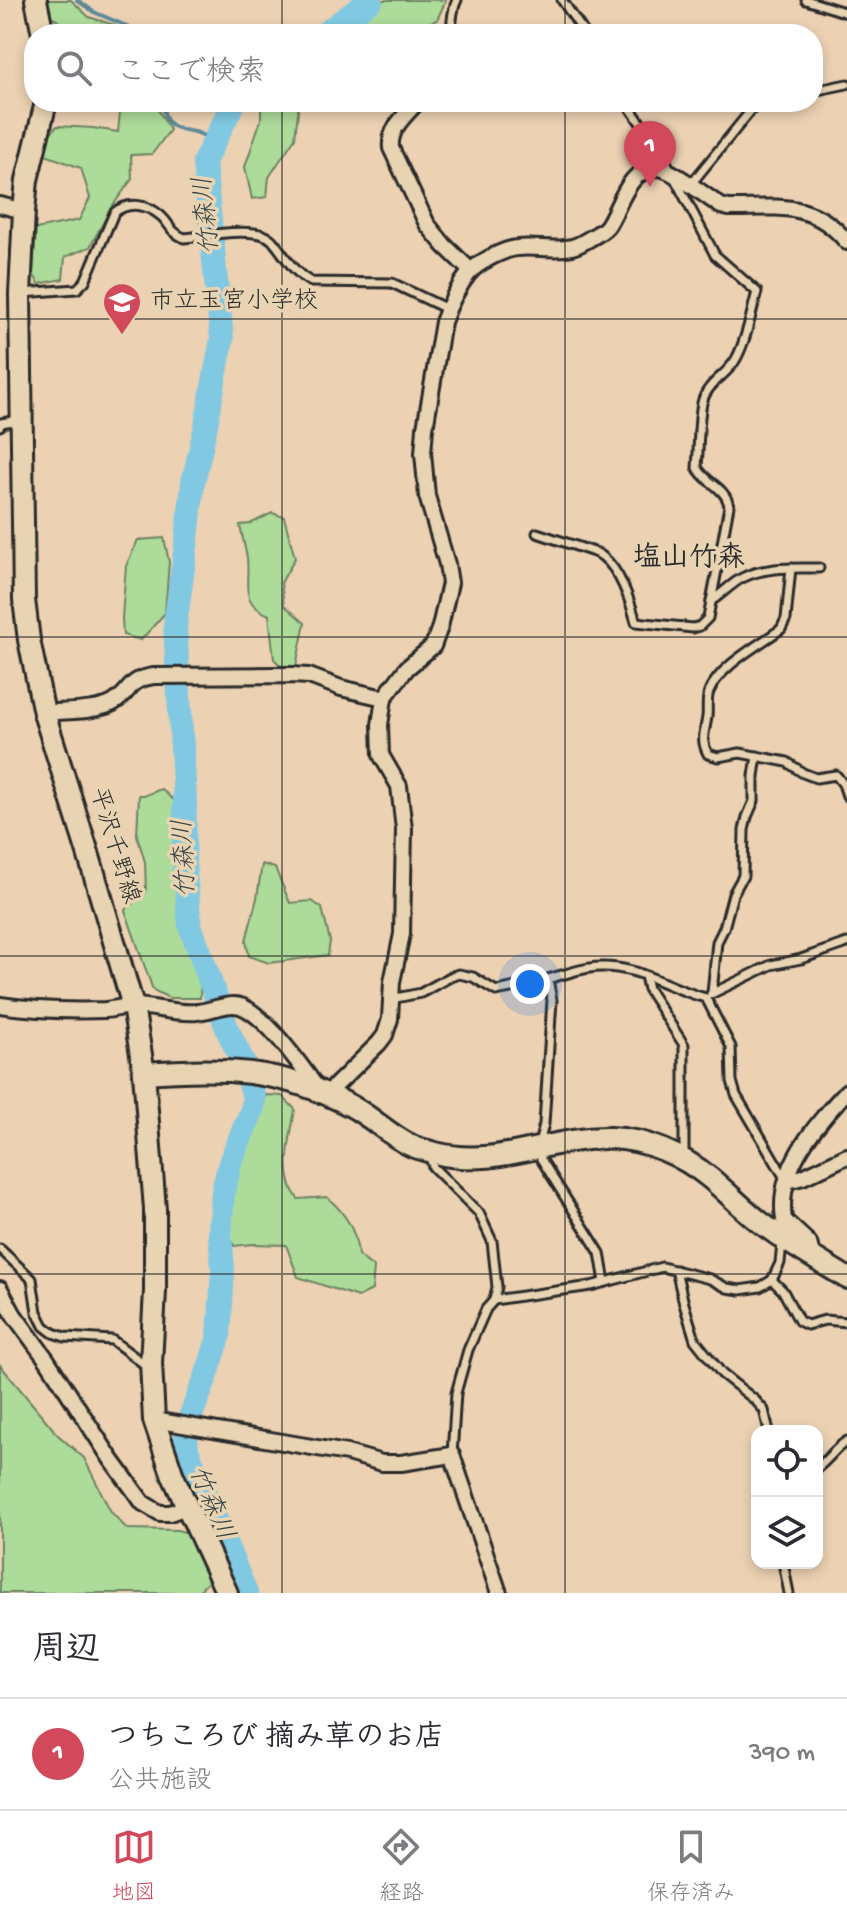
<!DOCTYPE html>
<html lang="ja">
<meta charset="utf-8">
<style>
:root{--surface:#fff;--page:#f7f7f7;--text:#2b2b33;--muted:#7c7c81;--line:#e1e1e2;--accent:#d1495b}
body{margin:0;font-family:"Gochi Hand","Klee One",sans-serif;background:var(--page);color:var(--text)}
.controls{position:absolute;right:24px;bottom:24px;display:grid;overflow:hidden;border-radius:16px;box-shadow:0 4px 12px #0003}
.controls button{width:72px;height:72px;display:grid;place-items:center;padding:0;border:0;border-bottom:2px solid var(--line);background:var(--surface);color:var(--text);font:40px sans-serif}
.you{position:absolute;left:530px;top:984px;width:28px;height:28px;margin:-20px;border:6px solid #fff;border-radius:50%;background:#1a73e8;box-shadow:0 0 0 12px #1a73e833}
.badge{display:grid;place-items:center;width:52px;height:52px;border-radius:50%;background:var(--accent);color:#fff;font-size:26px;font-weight:700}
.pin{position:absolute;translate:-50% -66px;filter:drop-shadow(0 2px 4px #0008)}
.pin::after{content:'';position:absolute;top:42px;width:28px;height:24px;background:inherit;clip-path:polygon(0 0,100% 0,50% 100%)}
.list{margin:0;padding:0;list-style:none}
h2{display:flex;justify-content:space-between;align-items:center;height:104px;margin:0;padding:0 32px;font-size:34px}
h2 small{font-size:26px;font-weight:400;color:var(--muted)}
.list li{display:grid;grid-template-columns:52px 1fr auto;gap:24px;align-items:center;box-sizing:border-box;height:112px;padding:0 32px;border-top:2px solid var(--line)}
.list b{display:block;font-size:30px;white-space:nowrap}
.list p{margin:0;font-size:26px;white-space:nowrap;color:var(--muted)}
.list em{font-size:26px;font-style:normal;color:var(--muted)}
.icon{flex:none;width:44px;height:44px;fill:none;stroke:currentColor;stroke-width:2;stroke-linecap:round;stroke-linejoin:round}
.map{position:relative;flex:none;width:847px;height:1593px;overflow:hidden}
.search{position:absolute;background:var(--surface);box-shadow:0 4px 12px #0003;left:24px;right:24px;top:24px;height:88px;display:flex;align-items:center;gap:20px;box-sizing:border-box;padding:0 28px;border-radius:32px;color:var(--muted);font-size:30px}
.sheet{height:216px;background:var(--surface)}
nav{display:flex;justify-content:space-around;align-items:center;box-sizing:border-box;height:112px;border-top:2px solid var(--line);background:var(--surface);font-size:22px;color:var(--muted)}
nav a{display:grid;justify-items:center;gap:4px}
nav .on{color:var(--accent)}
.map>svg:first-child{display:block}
</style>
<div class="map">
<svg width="847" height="1593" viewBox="0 0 847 1593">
<rect width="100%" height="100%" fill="#ecd1b3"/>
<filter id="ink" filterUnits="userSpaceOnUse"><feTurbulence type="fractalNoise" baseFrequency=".0125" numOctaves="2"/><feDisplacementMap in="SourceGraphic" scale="16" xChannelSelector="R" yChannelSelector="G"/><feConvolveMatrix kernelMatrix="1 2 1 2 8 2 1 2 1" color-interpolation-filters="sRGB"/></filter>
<g filter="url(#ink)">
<g fill="#addb9a" stroke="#6c8362" stroke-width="2">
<path d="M48 0H71L89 17 114 25 128 34H76L50 15Z"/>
<path d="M355 0H446L437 20 406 30 404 34H342L362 19Z"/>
<path d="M261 102H299L295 138 269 177 267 197 252 199 245 167 261 119Z"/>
<path d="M139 104 157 108 170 130 152 154 131 155 132 179 111 208 90 247 65 257 63 279 39 284 33 274 36 229 79 220 90 198 81 168 43 154 45 139 57 126 93 128 118 132 120 112Z"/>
<path d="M272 513 284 517 295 558 281 583 284 605 305 623 296 666H281L274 659 269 615C238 602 250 583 247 558 245 547 242 536 240 525L250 524Z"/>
<path d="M164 538 169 562 165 613 141 640 123 635 122 618 126 566 138 540Z"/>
<path d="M161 789 177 803 181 885 190 949 201 974 200 998H169L153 990 125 910 146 892 145 862 137 835 139 795H146Z"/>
<path d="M262 864 275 868 290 903 312 901 322 908 330 941 328 955 269 963 249 956 246 941 257 898Z"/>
<path d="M266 1095 282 1096 295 1109C291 1137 279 1175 298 1199L327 1197C346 1214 356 1230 358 1255L374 1268 372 1290 358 1297 298 1277 286 1245 253 1244 234 1246 227 1232 231 1190 240 1156Z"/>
<path d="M0 1365 58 1435 84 1458 111 1512 127 1529 177 1530 200 1536 214 1576 197 1593H0Z"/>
</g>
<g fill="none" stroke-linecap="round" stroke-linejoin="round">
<g stroke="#5f8a99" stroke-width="4">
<path d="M77 0 94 12 124 25 138 34"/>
<path d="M162 102C167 143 189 120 213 142"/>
</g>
<g stroke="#81c9e2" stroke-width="24">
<path d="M324 34 371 0"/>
<path d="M234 102 204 162 222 339 205 430 193 482 187 539 175 625 185 801 184 864 190 925 228 1031 245 1066 254 1098 252 1110 231 1160 223 1191 220 1233 223 1269 219 1337 206 1377 191 1415 186 1437 187 1450 246 1593"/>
</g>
<defs>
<g id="lane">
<path d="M562 0 585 34"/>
<path d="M806 0 847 13"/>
<path d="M450 34C453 22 451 11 457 0"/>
<path d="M813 91 847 84"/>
<path d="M691 184 757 103 760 102"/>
<path d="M22 293 77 289 85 281 114 213C128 201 147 204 161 216 171 225 169 231 184 238 205 236 257 225 272 240 286 256 292 272 311 282L392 283 447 309"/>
<path d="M0 426 1 423 19 420"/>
<path d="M537 533 597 553C618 564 630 600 636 622L693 628 700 626 708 618 729 506C726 487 705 483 697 467 699 446 698 423 702 403 707 382 727 376 736 359 747 339 751 313 757 292L715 255 662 154 626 102"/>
<path d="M791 568 786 619 781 629C759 645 719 666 709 692 706 700 708 709 707 717 705 732 700 740 708 754L718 757 740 753 787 762 803 773 816 778 836 775 843 784 847 796"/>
<path d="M711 601C721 595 732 583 742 578 765 566 794 568 819 568"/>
<path d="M645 976 648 989 684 1045V1155"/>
<path d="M548 979 552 1000 544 1124 538 1148 541 1159 600 1253 605 1282"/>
<path d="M712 993 717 942 724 928 733 894 743 876 744 830 747 817 754 801V776L757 756"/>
<path d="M711 994 771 965 801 959 847 943"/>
<path d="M391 999 421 993 450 977 459 974 473 977 496 991C512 988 528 984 544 980 571 973 588 964 617 968 648 972 676 991 706 998L731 1047 732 1081 736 1095 786 1180"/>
<path d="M429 1154 433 1167 479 1213 492 1241 497 1287 494 1300 486 1309 468 1350 456 1393 452 1455"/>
<path d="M0 1249 32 1279 37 1312 44 1326 53 1333 65 1337 112 1340 144 1364 149 1363"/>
<path d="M676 1270 684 1304 695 1340 722 1374 755 1400 764 1410 769 1431"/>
<path d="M772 1280 783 1291 799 1321 807 1325 825 1320 847 1322"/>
<path d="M494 1300 591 1286 662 1267 710 1279 727 1288 740 1290 760 1287 772 1280 780 1263 782 1243"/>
<path d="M817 1468C828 1460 835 1448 847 1441"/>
<path d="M783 1563 789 1593"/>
</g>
<g id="street">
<path d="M417 102C405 116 389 128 391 148L427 224 444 245 471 271"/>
<path d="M0 205 24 211"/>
<path d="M44 713C63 711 97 712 113 703 133 691 126 680 154 676L292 675 309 676 341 688 384 698"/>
<path d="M0 1005C33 1010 72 1011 105 1010 115 1009 125 1006 136 1006 156 1007 177 1014 197 1012 213 1011 230 1000 245 1008 269 1020 303 1068 319 1091"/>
<path d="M327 1094 379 1043 385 1035 390 1019 392 982 402 934 404 829 399 786 381 755 380 725 384 698 407 668 433 646 440 627 450 583 447 564 427 496 423 453 425 428 443 322C449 305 458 287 469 273 477 263 504 249 517 248 535 246 555 251 572 247 580 245 587 240 594 236 599 233 605 230 608 225 621 205 628 168 658 168 671 168 708 198 721 206L729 208C777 208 813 200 847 242"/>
<path d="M787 1181 803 1177 847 1156"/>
<path d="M813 1258 809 1243 784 1220C776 1168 815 1126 847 1091"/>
<path d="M0 1289 14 1315 47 1360 111 1459 143 1503 160 1513H170L186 1507"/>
<path d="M154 1420 347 1453 382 1463H401L452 1455 499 1593"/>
</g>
<g id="secondary">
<path d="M36 0 43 34"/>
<path d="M46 102 27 180 24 211 20 294 24 600 29 640 44 713 88 853 133 1006 144 1073 155 1209V1291L151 1363 154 1420 173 1476 227 1593"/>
<path d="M144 1073C222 1067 281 1068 351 1106 372 1117 390 1136 412 1146 419 1149 428 1151 435 1153 498 1169 548 1137 610 1138 646 1139 682 1155 710 1178 727 1192 742 1208 760 1222 787 1243 818 1260 847 1278"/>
</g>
</defs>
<use href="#lane" stroke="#2b2b2b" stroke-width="13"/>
<use href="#street" stroke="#2b2b2b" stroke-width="20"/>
<use href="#secondary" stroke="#2b2b2b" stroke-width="26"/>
<use href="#lane" stroke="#e8d4b2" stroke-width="7"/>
<use href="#street" stroke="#e8d4b2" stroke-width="14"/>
<use href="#secondary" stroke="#e8d4b2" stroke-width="20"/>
</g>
</g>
<path fill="none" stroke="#2b2b2b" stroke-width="2" stroke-opacity="0.55" d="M282 0V34M565 0V34M282 102V1593M565 102V1593M0 319H847M0 637H847M0 956H847M0 1274H847"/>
<defs>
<symbol id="school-pin" viewBox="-11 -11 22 30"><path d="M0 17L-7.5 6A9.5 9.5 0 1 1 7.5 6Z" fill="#d1495b" stroke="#e8d4b2"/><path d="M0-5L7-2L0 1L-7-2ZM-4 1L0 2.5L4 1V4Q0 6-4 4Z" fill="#fff"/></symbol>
</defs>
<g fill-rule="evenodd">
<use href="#school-pin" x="100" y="280" width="44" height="60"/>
</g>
<g text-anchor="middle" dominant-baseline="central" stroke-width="7" stroke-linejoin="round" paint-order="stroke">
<g font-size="24" fill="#2b2b2b" stroke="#e8d4b2" text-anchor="start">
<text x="150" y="302">市立玉宮小学校</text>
</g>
<g font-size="24" fill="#2b2b2b" stroke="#e8d4b2">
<text transform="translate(113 846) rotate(73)">平沢千野線</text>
</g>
<g font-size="26" font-style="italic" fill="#384346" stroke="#e8d4b2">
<text transform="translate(209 215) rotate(-96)">竹森川</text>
<text transform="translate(187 858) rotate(-93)">竹森川</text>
<text transform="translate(209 1504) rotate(67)">竹森川</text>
</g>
<g font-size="28" font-weight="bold" fill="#2b2b2b" stroke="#e8d4b2">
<text x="689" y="559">塩山竹森</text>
</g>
</g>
</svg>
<div class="controls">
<button><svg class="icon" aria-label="locate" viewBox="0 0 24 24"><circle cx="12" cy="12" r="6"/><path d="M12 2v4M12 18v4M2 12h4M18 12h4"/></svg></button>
<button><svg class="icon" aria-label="layers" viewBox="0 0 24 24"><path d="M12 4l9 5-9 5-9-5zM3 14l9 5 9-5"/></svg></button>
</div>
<div class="you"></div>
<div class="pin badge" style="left:650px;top:187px">1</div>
<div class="search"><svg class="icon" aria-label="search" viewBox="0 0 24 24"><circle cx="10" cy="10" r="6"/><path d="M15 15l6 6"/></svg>ここで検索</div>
</div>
<section class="sheet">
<h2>周辺<small></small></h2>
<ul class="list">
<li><span class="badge">1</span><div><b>つちころび 摘み草のお店</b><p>公共施設</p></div><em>390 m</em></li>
</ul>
</section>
<nav>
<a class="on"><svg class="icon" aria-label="map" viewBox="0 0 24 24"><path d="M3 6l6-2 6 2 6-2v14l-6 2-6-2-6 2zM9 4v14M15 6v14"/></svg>地図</a>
<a><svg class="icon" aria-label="directions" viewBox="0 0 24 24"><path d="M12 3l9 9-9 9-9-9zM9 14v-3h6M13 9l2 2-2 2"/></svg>経路</a>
<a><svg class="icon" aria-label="saved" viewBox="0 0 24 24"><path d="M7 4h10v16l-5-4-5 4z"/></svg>保存済み</a>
</nav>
